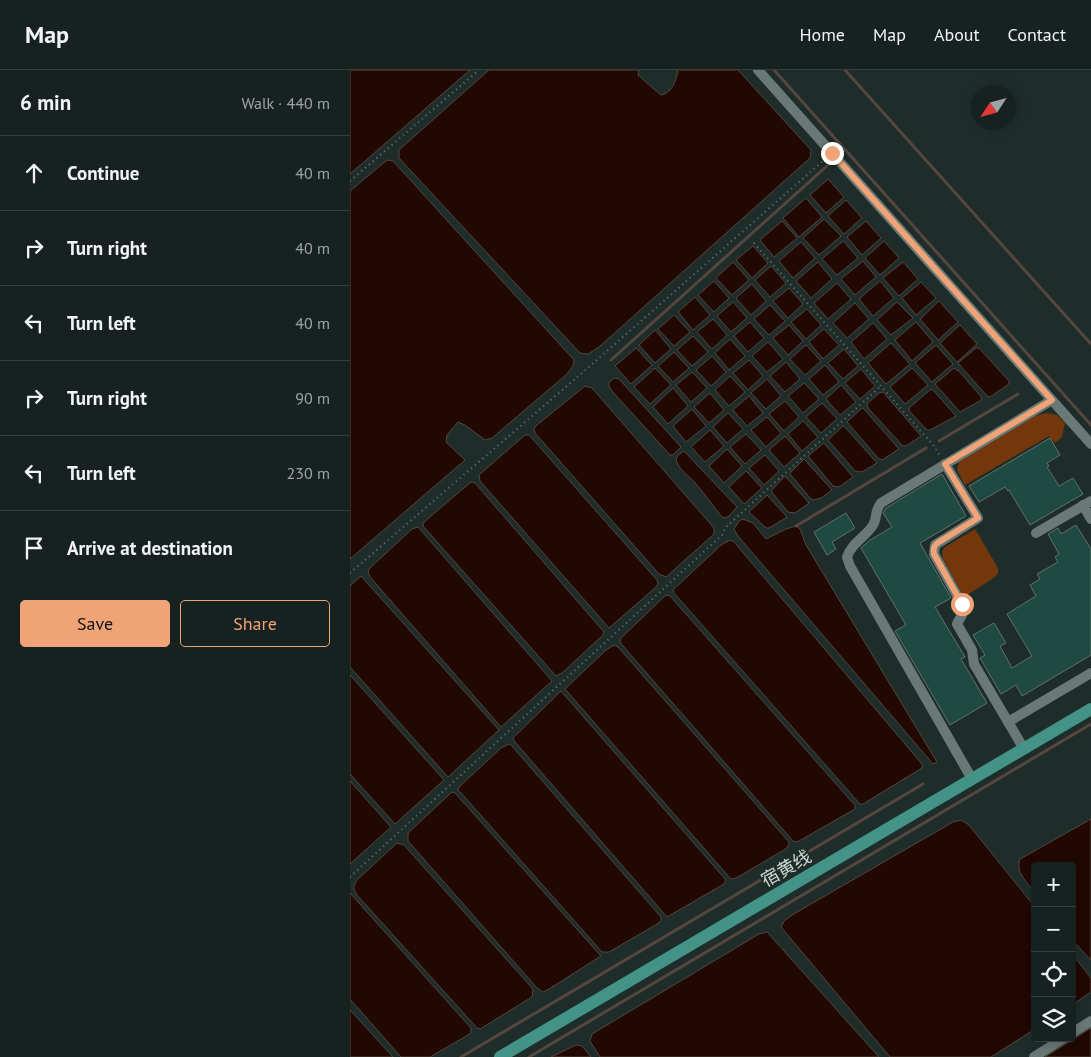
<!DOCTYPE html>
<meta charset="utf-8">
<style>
:root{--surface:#172220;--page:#242f2d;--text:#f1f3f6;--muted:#9ea4a5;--line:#363f3e;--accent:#efa377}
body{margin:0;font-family:"PT Sans","Noto Sans SC",sans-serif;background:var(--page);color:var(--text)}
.controls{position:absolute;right:15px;bottom:15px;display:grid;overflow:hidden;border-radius:5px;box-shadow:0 2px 12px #0003}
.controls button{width:45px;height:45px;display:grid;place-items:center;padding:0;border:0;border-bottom:1px solid var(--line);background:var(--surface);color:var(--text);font:25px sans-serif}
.compass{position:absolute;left:621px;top:15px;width:45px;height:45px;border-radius:50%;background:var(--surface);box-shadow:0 2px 12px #0003;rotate:234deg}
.stop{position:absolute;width:15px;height:15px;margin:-11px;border:4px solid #efa377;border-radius:50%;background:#fff}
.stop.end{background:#efa377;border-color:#fff;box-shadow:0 1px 5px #0008}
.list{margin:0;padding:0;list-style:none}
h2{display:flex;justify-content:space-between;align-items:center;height:65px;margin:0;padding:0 20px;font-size:21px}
h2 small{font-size:16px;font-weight:400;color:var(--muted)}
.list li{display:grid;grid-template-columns:32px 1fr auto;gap:15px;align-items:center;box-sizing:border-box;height:75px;padding:0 20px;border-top:1px solid var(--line)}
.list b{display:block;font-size:19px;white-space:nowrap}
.list em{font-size:16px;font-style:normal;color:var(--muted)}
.actions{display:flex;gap:10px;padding:15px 20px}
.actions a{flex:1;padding:11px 0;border:1px solid var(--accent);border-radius:5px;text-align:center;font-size:18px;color:var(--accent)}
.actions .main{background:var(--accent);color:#111}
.icon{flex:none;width:28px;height:28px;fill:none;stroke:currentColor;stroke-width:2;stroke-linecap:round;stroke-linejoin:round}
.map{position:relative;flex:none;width:741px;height:987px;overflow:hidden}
header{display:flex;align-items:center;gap:30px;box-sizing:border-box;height:70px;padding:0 25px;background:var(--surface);border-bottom:1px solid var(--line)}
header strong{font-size:24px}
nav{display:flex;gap:28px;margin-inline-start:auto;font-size:18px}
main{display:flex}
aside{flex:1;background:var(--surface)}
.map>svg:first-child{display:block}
</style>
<header>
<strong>Map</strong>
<nav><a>Home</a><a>Map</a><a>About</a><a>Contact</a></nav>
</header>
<main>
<aside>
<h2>6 min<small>Walk · 440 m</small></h2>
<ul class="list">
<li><svg class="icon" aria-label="ahead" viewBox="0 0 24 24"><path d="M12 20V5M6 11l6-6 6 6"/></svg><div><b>Continue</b></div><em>40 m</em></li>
<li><svg class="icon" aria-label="right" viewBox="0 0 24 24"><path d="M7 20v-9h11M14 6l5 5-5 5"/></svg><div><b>Turn right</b></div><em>40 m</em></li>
<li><svg class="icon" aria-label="left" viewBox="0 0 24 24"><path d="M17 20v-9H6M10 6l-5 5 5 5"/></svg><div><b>Turn left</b></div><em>40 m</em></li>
<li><svg class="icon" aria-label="right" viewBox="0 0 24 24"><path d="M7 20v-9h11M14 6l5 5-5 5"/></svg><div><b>Turn right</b></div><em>90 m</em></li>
<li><svg class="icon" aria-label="left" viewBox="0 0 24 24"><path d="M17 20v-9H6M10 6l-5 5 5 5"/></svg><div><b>Turn left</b></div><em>230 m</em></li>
<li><svg class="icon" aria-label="arrive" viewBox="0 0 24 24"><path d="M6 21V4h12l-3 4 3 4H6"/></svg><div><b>Arrive at destination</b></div></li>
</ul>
<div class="actions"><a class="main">Save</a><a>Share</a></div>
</aside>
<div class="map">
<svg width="741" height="987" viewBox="0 0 741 987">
<rect width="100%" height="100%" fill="#1f2d2a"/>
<g fill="#74370c">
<path d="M696 343 707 345 715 353 712 367 705 373 699 366 615 415 607 400 609 392 685 346Z"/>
<path d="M625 459 648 498V503L645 507 614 527 593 489 592 481 595 477Z"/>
</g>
<g fill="#210800" stroke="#554640">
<path d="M0 0H120L0 104Z"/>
<path d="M139 0H289L288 5 311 25C322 23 325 12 328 2L326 0H388L461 80 460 88 249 277 238 284 230 283 49 88V80Z"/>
<path d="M37 90 43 91 224 290 223 296 217 304 142 368 135 370 115 355 108 352 97 365 96 372 115 390 0 489V121Z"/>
<path d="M478 109 494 127 476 143 460 125Z"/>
<path d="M456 128 472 147 449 167 433 148Z"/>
<path d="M496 130 512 148 494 164 478 146Z"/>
<path d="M474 149 491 166 469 185 453 168Z"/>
<path d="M432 151 447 168 424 187 410 170Z"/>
<path d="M516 151 531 168 512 185 497 167Z"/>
<path d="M493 171 508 188 487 205 472 189Z"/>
<path d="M534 171 549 188 530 205 515 188Z"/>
<path d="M451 172 465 188 443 208 429 191Z"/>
<path d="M403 176 418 193 402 208 386 190Z"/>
<path d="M513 191 526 207 505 225 491 209Z"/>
<path d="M383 192 399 210 382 225 366 208Z"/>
<path d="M468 192 482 209 461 228 446 211Z"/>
<path d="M553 192 568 209 549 226 533 208Z"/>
<path d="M421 196 436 213 420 227 405 210Z"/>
<path d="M364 211 379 228 364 242 348 225Z"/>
<path d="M530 211 544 228 523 246 509 229Z"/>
<path d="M571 212 586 228 566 245 552 228Z"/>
<path d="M487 213 501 229 478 249 464 233Z"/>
<path d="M402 214 416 231 401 245 386 228Z"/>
<path d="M439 218 453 234 438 248 423 231Z"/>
<path d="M345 227 360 245 343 260 328 242Z"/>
<path d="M589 231 608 252 588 270 570 249Z"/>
<path d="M383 232 397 248 381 262 367 246Z"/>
<path d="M547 232 563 248 541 265 527 250Z"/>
<path d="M505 233 519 249 497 268 483 253Z"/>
<path d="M420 235 435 251 419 265 404 249Z"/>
<path d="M457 239 471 255 456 269 441 252Z"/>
<path d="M324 245 340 262 324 276 308 259Z"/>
<path d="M363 249 377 265 362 279 347 262Z"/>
<path d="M400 252 414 268 398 282 384 266Z"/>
<path d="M566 252 583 272 562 291 545 270Z"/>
<path d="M523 253 537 269 514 289 501 272Z"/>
<path d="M439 255 453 271 438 285 423 268Z"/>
<path d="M610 255 627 274 607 292 590 273Z"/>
<path d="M474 259 489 275 473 289 459 272Z"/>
<path d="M305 260 321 279 305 293 289 275Z"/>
<path d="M343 266 358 282 342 296 327 280Z"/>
<path d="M380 269 395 286 379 300 365 283Z"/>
<path d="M418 272 433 289 417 302 402 286Z"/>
<path d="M541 273 560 294 536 314 518 293Z"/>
<path d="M456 275 471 291 455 305 440 289Z"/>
<path d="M586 275 603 294 582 312 565 293Z"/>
<path d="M286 278 302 295 281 314 265 296Z"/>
<path d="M626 278H629L659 311V314L640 327 637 326 608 293Z"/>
<path d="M494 279 508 296 493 309 478 293Z"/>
<path d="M324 282 339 298 323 312 308 296Z"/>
<path d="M362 286 376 302 361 316 346 300Z"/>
<path d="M399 290 413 306 398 320 383 303Z"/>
<path d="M436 292 450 309 435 322 420 306Z"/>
<path d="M475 295 489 312 473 325 459 309Z"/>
<path d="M305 298 321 315 300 334 284 317Z"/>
<path d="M562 298 578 315 555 334 540 317Z"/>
<path d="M604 298 610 302 632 328 630 331 610 342 585 314Z"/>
<path d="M511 299 525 316 510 329 495 313Z"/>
<path d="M342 302 357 318 341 332 326 315Z"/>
<path d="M380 306 395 322 379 336 365 320Z"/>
<path d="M264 308 269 309 331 377 323 385H320L262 321 259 316V313Z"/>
<path d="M417 309 431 326 416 339 401 323Z"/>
<path d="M454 313 469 329 453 343 438 326Z"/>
<path d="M491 315 506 332 490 345 476 329Z"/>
<path d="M235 316 242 318 364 458V464L316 507 309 504 185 363 184 358 187 355Z"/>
<path d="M323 318 338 336 318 354 303 337Z"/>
<path d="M581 319 583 320 606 346 580 360H577L560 342 559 338Z"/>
<path d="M533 322 571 366 556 376H553L518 338 517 334 529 323Z"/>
<path d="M360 323 374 340 359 353 344 337Z"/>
<path d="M399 326 413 343 397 356 383 340Z"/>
<path d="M435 331 449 347 434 361 419 344Z"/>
<path d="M472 333 487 349 471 363 456 347Z"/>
<path d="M512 338 514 339 549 379 532 390 528 388 497 352Z"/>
<path d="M342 339 356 356 336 372 323 356Z"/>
<path d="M378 343 393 359 377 373 363 357Z"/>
<path d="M417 347 431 363 416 377 401 360Z"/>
<path d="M453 351 468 367 452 381 438 364Z"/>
<path d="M493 356H494L527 393 512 402 505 401 478 370Z"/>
<path d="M360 360 374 376 355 392 341 377Z"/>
<path d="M396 364 411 380 395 394 380 377Z"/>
<path d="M175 365H179L307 510 308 514 305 518 259 558 130 411 129 405Z"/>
<path d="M435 366 450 383 434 397 419 380Z"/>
<path d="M474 373 503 407 489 417 483 416 458 386Z"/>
<path d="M377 379 392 396 374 413 359 396Z"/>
<path d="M334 381 387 437 379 446 374 448 371 446C363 436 355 424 346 414 339 405 329 401 326 389L328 385Z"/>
<path d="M415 385 429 401 414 415 399 398Z"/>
<path d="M454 389 482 420 471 428 463 430 460 428 440 404 441 402Z"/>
<path d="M396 401 412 418 394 434 379 417Z"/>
<path d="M434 407H436L459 433 445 443 438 442 421 421Z"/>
<path d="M121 412 125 413 254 562 253 565 212 603 206 606 73 456 74 452Z"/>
<path d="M417 425 437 447 419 458H416L399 442Z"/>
<path d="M393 449 403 453 416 469 436 459 446 456 450 459 456 475 587 692 583 694 388 466 384 459 389 451Z"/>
<path d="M68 457 202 611 151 657 20 507 18 502 20 498 62 459Z"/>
<path d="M380 470 384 472 572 694V698L513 734H510L324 523 323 520 371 475Z"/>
<path d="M11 506 149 660 98 707 0 597V516Z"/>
<path d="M316 525 320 526 502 732 505 735V739L449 771 446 772 443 771 273 576 270 572 271 568Z"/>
<path d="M264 575 268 577 439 772V775L434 780 388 807 383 809 380 808 215 619 256 580Z"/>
<path d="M0 605 94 710 45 754 0 704Z"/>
<path d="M211 621 376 810 374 814 317 847 165 672 163 668Z"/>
<path d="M159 674 161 675 311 847V851L307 854 259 882H252L112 724 108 720 109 717 151 678Z"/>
<path d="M0 711 41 757 0 794Z"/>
<path d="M102 722 105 723 251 886 199 919 193 922 187 918 58 771V763Z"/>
<path d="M741 749V890L722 870V796H685V823C677 812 665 802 670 789Z"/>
<path d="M611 750 619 755 685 837V959L641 987H540L431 857 434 851 442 845 603 752Z"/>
<path d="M47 773 54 775 183 919 182 927 130 959 127 958 7 825C3 819 3 816 7 810Z"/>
<path d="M0 823 121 958V962L118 965 80 987H51L0 929Z"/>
<path d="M417 862 529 987H250L240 971 242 964 409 864Z"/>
<path d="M722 884 741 908V922L722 935Z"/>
<path d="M0 940 43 987H0Z"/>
<path d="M741 958V987H695Z"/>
<path d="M226 975 232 976 241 987H201Z"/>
</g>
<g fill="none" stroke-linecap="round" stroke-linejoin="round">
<g stroke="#554640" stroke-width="3">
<path d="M424 0 741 355"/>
<path d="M495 0 741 274"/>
<path d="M261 290 478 95"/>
<path d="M589 371 668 324"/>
<path d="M446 456 576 378"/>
<path d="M111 987 573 714"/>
<path d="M179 987 741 654"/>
</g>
</g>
<g fill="#1f4a42" stroke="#61706d">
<path d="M700 368 710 385 697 393 699 396 697 397 709 416 723 408 733 424 680 455 659 420 658 421 655 417 629 432 619 416Z"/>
<path d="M592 404 616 446 570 473 601 528 585 537 615 587 611 589 637 633 600 655 545 561 556 555 511 478 520 470 542 457 533 443 536 438Z"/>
<path d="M496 443 505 458 482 472 486 479 477 485 464 462Z"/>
<path d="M726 455 741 479V585L672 626 666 615 651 624 630 588 635 585 623 565 644 553 656 573 650 576 662 598 682 586 657 544 686 526 680 515 690 509 687 504 708 492 705 487 709 484 698 464 708 458 711 464Z"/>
</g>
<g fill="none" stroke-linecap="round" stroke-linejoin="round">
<g stroke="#6d7976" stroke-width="2" stroke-dasharray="1 4" stroke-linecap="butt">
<path d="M0 111 129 0"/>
<path d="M404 173 584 376 590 386"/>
<path d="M0 503 232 303 474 90"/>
<path d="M0 807 372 465 376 457 531 316"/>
</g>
<g stroke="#697975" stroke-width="10">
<path d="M408 0 741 374"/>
<path d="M595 394 628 448 585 475 584 484 614 538C614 545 609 548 607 554L622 580 624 594 674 679"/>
<path d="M733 435 741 449"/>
<path d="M686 463 741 431"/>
<path d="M658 652 741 603"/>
<path d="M622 709 500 496 497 487C503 471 515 468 523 455 528 447 524 441 531 433L702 330"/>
<path d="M722 963 741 951"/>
<path d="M684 987 714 968"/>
</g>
<path stroke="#439386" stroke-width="12" d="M150 987 741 639"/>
</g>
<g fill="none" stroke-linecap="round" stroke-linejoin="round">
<path stroke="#efa377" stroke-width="6" d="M482 83 702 330 595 394 628 448 589 472C584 475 583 478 584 484L612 534"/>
</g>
<g text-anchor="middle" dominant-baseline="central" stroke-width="5" stroke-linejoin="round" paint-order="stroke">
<g font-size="18" fill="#cfd7d5" stroke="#1f2d2a">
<text transform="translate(436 798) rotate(-30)">宿黄线</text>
</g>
</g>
</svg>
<div class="controls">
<button>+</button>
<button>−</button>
<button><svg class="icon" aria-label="locate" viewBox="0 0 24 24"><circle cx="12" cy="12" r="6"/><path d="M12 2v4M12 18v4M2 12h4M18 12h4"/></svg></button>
<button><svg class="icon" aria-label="layers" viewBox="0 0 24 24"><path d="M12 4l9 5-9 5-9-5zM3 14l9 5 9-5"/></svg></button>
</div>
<svg class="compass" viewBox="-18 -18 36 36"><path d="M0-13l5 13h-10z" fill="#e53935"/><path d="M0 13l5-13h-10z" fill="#9ea4a5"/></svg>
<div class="stop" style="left:612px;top:534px"></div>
<div class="stop end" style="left:482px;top:83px"></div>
</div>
</main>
